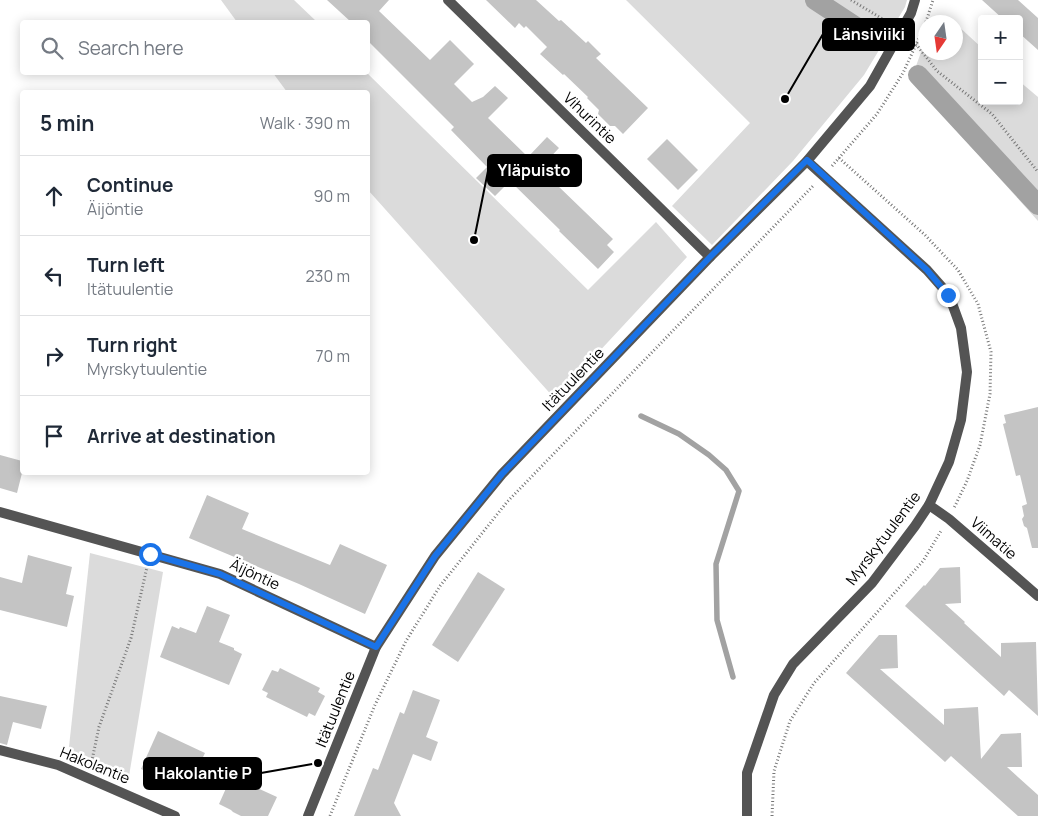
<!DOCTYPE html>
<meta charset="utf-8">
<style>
:root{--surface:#fff;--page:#f6f6f7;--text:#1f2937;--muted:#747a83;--line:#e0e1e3}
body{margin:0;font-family:Manrope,sans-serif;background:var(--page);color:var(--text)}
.controls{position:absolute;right:15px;top:15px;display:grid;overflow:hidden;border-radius:5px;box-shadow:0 2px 12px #0003}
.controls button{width:45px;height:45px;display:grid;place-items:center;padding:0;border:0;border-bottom:1px solid var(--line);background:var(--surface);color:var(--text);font:25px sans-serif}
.compass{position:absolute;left:918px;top:15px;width:45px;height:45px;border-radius:50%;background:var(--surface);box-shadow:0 2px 12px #0003;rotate:193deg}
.stop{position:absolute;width:15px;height:15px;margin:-11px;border:4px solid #1a73e8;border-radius:50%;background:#fff}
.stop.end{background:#1a73e8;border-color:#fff;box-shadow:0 1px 5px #0008}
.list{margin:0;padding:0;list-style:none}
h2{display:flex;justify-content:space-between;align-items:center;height:65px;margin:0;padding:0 20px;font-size:21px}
h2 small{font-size:16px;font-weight:400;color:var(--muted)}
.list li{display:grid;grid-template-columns:32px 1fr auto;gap:15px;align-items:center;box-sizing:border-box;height:80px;padding:0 20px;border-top:1px solid var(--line)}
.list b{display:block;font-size:19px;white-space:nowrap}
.list p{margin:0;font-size:16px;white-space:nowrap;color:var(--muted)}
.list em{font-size:16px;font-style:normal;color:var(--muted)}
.icon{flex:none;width:28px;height:28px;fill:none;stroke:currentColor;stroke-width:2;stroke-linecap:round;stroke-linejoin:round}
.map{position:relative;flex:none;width:1038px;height:816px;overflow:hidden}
.search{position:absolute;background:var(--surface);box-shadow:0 2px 12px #0003;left:20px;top:20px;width:350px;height:55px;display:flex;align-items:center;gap:12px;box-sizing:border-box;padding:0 18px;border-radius:5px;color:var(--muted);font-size:19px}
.panel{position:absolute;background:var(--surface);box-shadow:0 2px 12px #0003;left:20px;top:90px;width:350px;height:385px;border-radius:5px}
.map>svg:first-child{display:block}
</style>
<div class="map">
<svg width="1038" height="816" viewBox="0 0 1038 816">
<rect width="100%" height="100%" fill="#fff"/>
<g fill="#dbdbdb">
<path d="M221 0H294L317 22H237Z"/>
<path d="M626 0H907L905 7 864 75 793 161 712 245 672 206 750 123Z"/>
<path d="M956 24 982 48V101H1019V81L1038 97V221L911 80 925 41 926 52H956Z"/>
<path d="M273 73H367L588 290 656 222 687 257 555 399 368 190V92H287Z"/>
<path d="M90 553 163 572 128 782 68 756Z"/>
</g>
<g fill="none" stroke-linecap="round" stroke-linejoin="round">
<path stroke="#a2a2a2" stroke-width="5.5" d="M641 416 679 434 709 455 726 470 739 491 716 564 717 620 733 677"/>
<g stroke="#a2a2a2" stroke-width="20">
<path d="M815 0 870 36"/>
<path d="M918 75 1038 205"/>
</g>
</g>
<g fill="#c4c4c4">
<path d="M327 0H389L379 11 430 60 450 40 474 64 454 84 472 102 483 97 495 86 508 98 488 118 528 157 547 137 559 148 542 166 557 182 556 184 613 239 607 245 614 252 598 269 559 231 560 230 510 181 495 196 476 178 487 167 451 130 454 127 368 41V22H351Z"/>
<path d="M486 0H536L559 21 561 20 586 43 588 41 601 54 596 58 648 108 623 134 615 126H610L598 114 599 110 587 98 588 97 564 74 563 75 540 54 547 47 526 26 524 28 519 23 515 28Z"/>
<path d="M982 0H1018L1038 18V50L1019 33V19H1003Z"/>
<path d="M667 139 698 170 678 190 647 159Z"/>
<path d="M1038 407V548H1032L1027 528 1024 526 1022 519 1024 516 1022 506 1027 504 1020 475 1016 476 1003 424 1006 423 1004 415Z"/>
<path d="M0 455 22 461V473L17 493 0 488Z"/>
<path d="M207 495 249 513 242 529 330 565 340 544 387 565 365 614 299 584 189 538Z"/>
<path d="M28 555 72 567 66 594 74 596 67 627 0 610V577L22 583Z"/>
<path d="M960 567 961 603 945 604 965 622 964 623 1001 657V643L1036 642 1038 716 1009 690 1004 696 905 606 924 585 925 586 940 568Z"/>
<path d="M478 572 505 589 458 662 432 645Z"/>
<path d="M207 606 230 615 219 642 234 648V650L242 654 229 685 160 657 172 626 179 629 180 627 196 633Z"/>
<path d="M879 635H897L898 668 880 669 944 725V709L978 707 981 759 1001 734 1021 733 1022 767H1007L1038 795V816H1018L951 756 945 762 846 673Z"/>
<path d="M280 668 320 688 318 692 325 696 315 716 309 713 307 717 266 697 268 693 262 690 272 670 278 672Z"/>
<path d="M413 690 440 700 426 737 438 742 431 761 413 754 394 803 401 816H354L373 768 378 770 400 712 404 714Z"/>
<path d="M0 696 47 706 41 729 13 722 7 745 0 743Z"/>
<path d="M158 731 205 753 187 790 141 769Z"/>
<path d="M236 766 242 781 277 797 268 816H241L233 812 231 810 219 804Z"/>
</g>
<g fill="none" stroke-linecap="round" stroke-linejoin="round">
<g stroke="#767676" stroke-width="3" stroke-dasharray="1 2.5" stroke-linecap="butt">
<path d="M851 0 891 24"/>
<path d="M926 22 933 0"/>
<path d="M916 44 937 71 992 114 1038 172"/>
<path d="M839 158 925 235 958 270 978 304 991 352 990 394 980 445 967 481 954 508"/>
<path d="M832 166 877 114 903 73 926 23"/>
<path d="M91 765 99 727 131 638 147 567"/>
<path d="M330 816 374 707 406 641 440 586 507 502 814 185"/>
<path d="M772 816 774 771 790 721 814 683 923 561 941 531"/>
</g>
<g stroke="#545454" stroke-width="10">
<path d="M448 0 710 257"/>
<path d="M929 505 949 519 1038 596"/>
<path d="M0 512 220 574 376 647"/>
<path d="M0 750 58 765 175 816"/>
<path d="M308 816 376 647 435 556 502 474 710 257 807 161 870 86 911 13 915 0"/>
<path d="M747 816V773L774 695 793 664 872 583 915 526 929 505 949 462 961 420 967 372 961 328 949 295 927 270 807 161"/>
</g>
</g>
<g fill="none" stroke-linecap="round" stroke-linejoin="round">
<path stroke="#1a73e8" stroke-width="6" d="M150 554 220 574 376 647 435 556 502 474 710 257 807 160 927 270 948 295"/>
</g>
<g text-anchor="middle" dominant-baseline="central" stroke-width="5" stroke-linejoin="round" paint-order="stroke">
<g font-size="15" fill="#000" stroke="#fff">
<text transform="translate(590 118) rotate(44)">Vihurintie</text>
<text transform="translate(573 379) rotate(-46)">Itätuulentie</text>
<text transform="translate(883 538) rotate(-53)">Myrskytuulentie</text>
<text transform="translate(994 538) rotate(41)">Viimatie</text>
<text transform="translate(255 574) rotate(25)">Äijöntie</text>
<text transform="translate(335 709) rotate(-68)">Itätuulentie</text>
<text transform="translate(95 765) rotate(22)">Hakolantie</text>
</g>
</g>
<path fill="none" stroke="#000" stroke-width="2" d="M785 99L823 34M474 240L488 171M318 763L261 773"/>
<g fill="#000" stroke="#fff" stroke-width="2">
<circle cx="785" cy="99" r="5"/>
<circle cx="474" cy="240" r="5"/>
<circle cx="318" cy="763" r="5"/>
</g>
<g fill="#000" stroke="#000" stroke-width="2">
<rect x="823" y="19" width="91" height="31" rx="5"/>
<rect x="488" y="155" width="93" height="31" rx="5"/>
<rect x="144" y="758" width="117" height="31" rx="5"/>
</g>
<g font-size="16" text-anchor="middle" font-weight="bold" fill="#fff">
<text x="869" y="40">Länsiviiki</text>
<text x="534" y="176">Yläpuisto</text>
<text x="203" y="779">Hakolantie P</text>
</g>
</svg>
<div class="controls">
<button>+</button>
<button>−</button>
</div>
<svg class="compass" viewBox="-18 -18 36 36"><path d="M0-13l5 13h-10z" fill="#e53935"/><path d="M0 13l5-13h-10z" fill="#747a83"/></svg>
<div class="stop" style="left:150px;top:554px"></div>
<div class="stop end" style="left:948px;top:295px"></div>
<div class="search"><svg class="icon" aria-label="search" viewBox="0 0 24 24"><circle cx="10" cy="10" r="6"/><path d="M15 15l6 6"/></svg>Search here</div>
<section class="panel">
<h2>5 min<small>Walk · 390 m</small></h2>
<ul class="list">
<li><svg class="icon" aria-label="ahead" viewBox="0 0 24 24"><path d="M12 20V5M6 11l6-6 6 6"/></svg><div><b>Continue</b><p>Äijöntie</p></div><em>90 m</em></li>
<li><svg class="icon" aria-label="left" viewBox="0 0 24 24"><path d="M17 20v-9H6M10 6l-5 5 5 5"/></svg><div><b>Turn left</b><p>Itätuulentie</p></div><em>230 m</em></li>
<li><svg class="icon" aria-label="right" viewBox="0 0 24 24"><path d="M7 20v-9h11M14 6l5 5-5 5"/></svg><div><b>Turn right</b><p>Myrskytuulentie</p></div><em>70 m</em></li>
<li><svg class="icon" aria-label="arrive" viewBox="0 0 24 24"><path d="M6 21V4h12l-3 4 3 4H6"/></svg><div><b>Arrive at destination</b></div></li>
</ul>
</section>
</div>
